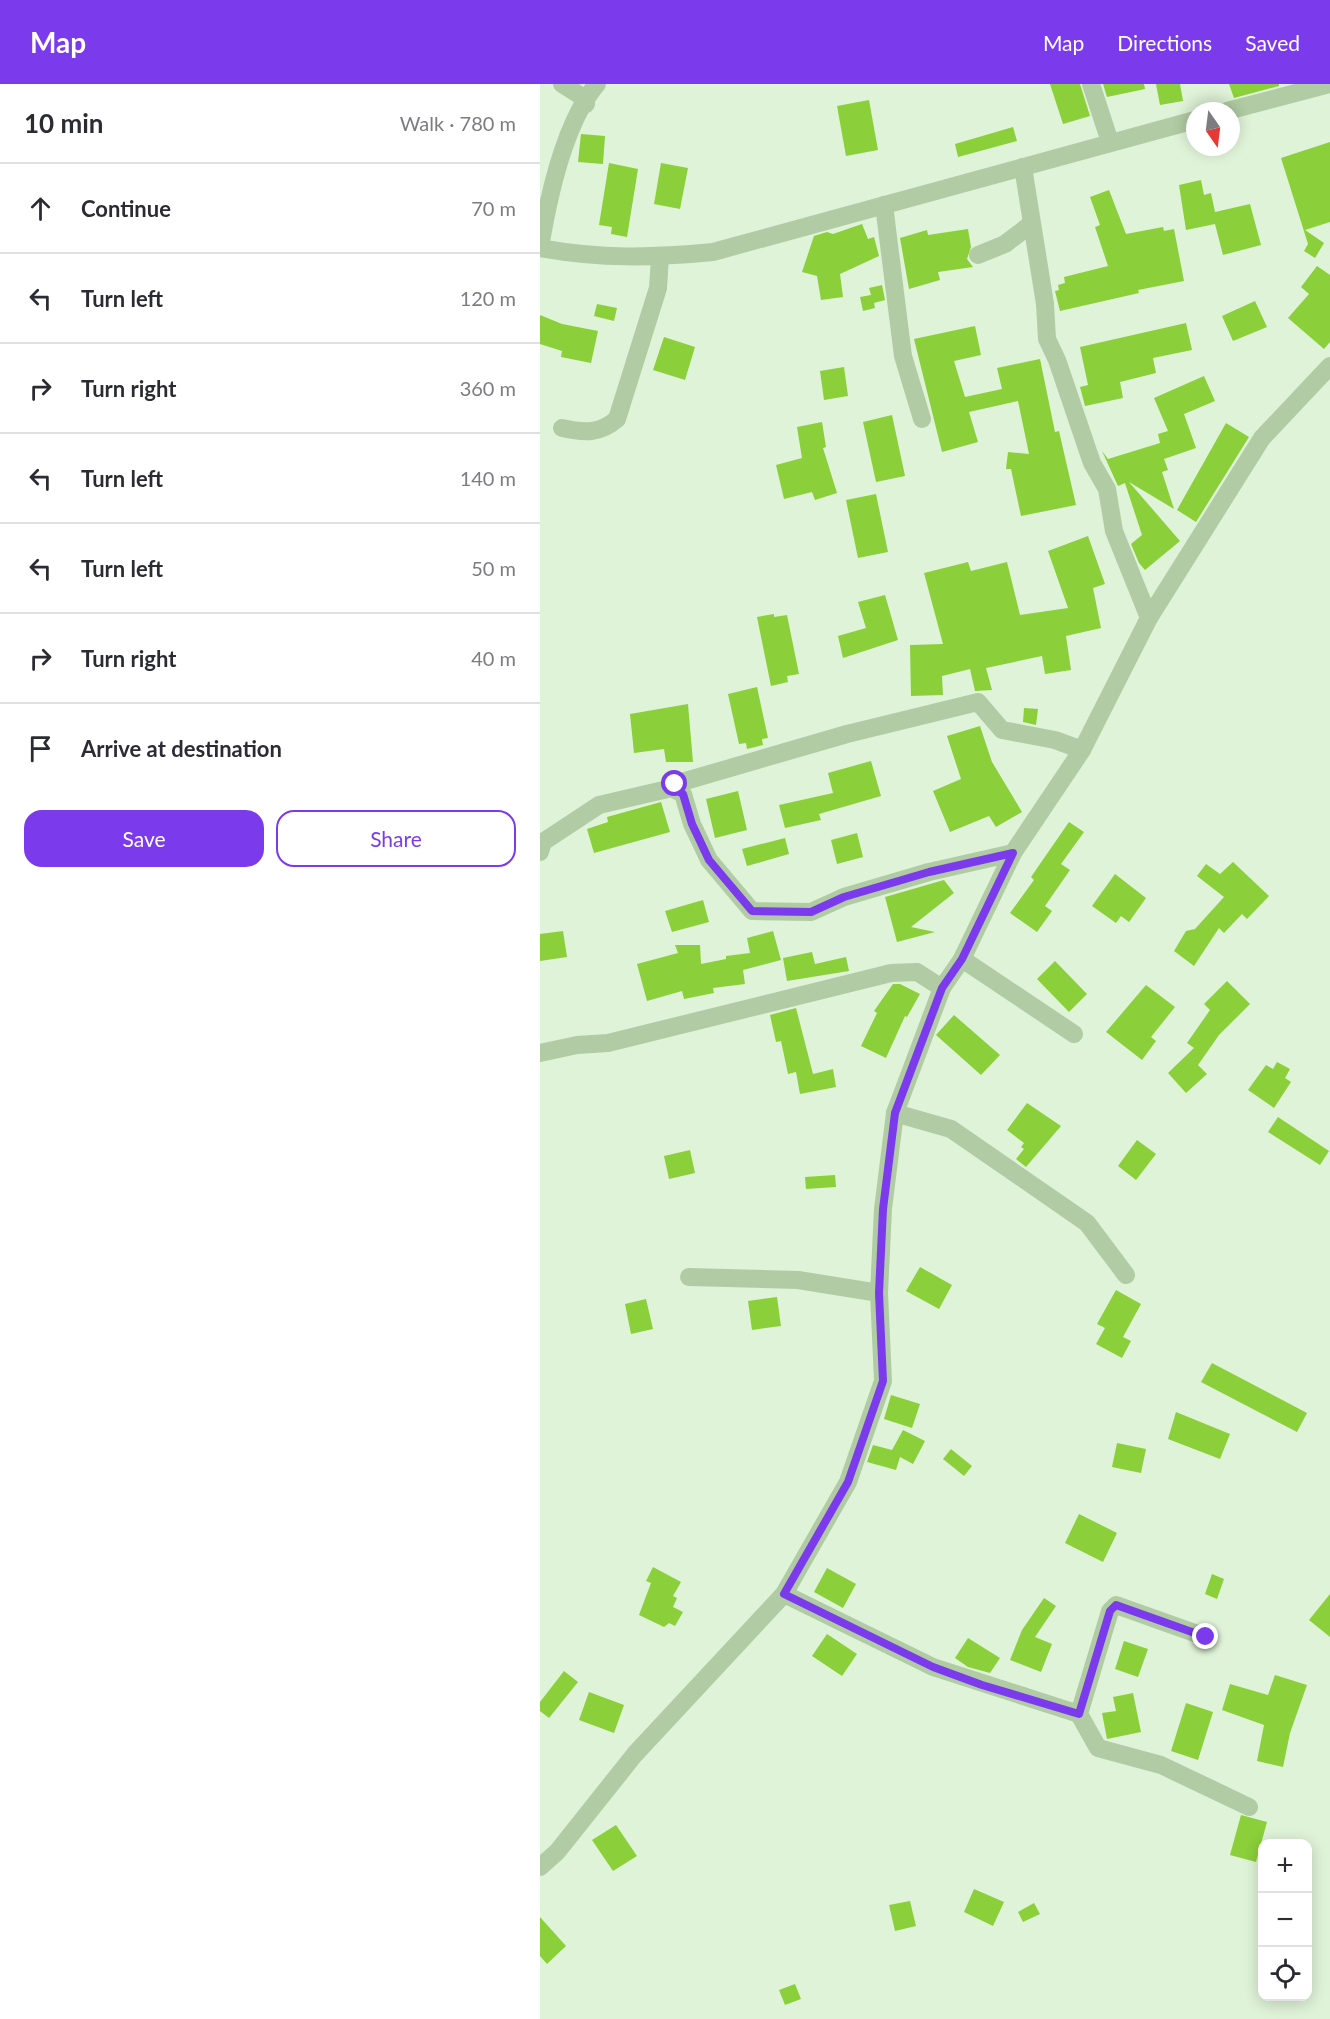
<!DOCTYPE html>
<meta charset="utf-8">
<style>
:root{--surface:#fff;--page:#f2f2f3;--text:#2b2b33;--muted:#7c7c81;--line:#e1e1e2;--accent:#7c3aed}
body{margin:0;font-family:Lato,sans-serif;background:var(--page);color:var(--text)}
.controls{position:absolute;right:18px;bottom:18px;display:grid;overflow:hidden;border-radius:12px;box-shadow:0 3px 15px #0003}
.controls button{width:54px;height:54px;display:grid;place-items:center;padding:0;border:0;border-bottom:2px solid var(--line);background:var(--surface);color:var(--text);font:30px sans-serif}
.compass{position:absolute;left:646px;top:18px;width:54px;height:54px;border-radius:50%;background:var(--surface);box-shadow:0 3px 15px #0003;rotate:166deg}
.stop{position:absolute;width:18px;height:18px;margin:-14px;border:4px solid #7c3aed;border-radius:50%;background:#fff}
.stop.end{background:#7c3aed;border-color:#fff;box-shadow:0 2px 6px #0008}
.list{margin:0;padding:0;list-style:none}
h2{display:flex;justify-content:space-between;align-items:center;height:78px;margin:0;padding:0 24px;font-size:26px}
h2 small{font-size:20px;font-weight:400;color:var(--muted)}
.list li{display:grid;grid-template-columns:39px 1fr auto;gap:18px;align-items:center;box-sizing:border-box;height:90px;padding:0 24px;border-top:2px solid var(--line)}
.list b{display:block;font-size:22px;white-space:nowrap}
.list em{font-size:20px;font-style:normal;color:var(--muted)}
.actions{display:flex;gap:12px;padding:18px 24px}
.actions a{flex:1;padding:14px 0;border:2px solid var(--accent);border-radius:18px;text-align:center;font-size:21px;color:var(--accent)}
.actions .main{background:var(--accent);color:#fff}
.icon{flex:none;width:33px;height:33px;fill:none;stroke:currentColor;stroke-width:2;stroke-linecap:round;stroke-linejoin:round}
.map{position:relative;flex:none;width:790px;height:1935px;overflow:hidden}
header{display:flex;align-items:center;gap:36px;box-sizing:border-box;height:84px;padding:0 30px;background:var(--accent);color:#fff}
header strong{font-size:28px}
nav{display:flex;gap:33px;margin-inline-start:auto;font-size:21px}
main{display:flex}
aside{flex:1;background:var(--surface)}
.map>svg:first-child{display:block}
</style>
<header>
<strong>Map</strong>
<nav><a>Map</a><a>Directions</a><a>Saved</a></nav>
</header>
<main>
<aside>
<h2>10 min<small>Walk · 780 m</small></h2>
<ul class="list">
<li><svg class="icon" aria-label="ahead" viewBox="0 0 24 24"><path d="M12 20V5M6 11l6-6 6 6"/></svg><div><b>Continue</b></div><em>70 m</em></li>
<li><svg class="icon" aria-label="left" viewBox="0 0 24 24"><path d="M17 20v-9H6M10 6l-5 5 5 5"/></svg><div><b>Turn left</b></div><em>120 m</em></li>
<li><svg class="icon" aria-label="right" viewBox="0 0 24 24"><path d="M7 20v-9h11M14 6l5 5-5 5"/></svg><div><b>Turn right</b></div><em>360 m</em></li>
<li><svg class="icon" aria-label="left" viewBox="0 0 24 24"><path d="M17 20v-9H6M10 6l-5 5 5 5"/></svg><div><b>Turn left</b></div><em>140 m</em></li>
<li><svg class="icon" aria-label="left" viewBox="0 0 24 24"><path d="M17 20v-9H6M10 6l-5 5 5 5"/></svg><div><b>Turn left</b></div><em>50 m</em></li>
<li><svg class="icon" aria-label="right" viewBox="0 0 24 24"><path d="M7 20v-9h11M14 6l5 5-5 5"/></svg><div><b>Turn right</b></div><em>40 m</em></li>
<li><svg class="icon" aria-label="arrive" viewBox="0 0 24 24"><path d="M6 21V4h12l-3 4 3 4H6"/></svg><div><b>Arrive at destination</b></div></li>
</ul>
<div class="actions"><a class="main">Save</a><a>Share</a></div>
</aside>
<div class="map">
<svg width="790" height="1935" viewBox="0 0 790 1935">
<rect width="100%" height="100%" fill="#dff3d8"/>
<g fill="#8bcf3a">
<path d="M510 0H540L550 32 523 40Z"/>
<path d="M563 0H604L605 5 567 13Z"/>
<path d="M616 0H640L643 17 620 21Z"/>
<path d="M689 0H739V2L694 14Z"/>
<path d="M329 16 338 66 306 72 297 22Z"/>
<path d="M473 43 477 57 418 73 415 60Z"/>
<path d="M41 50 65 52 63 80 38 78Z"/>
<path d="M790 58V138L765 146 784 159 775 174 764 167 768 160 741 74Z"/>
<path d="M69 79 98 85 87 153 71 150 72 143 59 141Z"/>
<path d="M121 79 148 84 140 125 114 120Z"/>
<path d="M661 96 664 111 671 109 675 128 710 120 721 161 683 171 675 140 646 146 639 101Z"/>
<path d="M569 106 586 150 623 143 624 147 634 145 644 197 598 206 599 209 520 227 515 207 519 206 518 201 525 199 524 193 568 182 555 143 560 141 550 113Z"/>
<path d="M322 140 328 155 334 153 339 172 300 190 303 213 281 216 277 192 262 188 274 152 287 148 293 150Z"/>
<path d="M428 145 431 163 427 175 433 183 398 188 400 196 369 205 360 154 387 146 388 151Z"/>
<path d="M777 182 790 191V258L784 265 748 234 769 210 761 203Z"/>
<path d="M342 201 345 216 334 219 335 224 323 227 320 213 331 211 329 204Z"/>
<path d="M715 217 727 243 693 257 682 232Z"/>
<path d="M57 220 77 224 74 237 54 232Z"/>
<path d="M0 231 22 240 58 247 51 279 21 273 22 267 0 260Z"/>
<path d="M646 239 652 266 613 274 616 289 580 298 583 314 545 322 540 303 548 301 540 263Z"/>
<path d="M435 242 441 271 414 277 425 313 462 305 457 284 500 275 515 348 519 347 536 421 481 432 471 385H466L468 368 489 370 478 317 429 328 438 358 402 368 374 255Z"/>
<path d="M124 253 155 263 145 296 113 286Z"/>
<path d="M304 283 308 312 284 316 280 287Z"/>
<path d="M664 292 675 317 644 330 656 364 624 375 628 386 622 388 634 425 589 398 640 457 605 486 599 479 591 460 602 451 585 399 578 402 562 367 568 375 620 359 618 350 628 347 614 314Z"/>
<path d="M352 331 365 392 336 398 323 338Z"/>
<path d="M282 338 286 363 283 364 297 409 275 416 272 408 244 415 236 381 262 374 257 343Z"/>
<path d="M686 339 709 353 656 438 637 426Z"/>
<path d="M336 410 348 468 318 474 306 416Z"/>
<path d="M548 452 565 500 553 504 561 544 526 552 531 586 505 590 502 572 446 584 452 606 435 607 430 585 402 592 403 611 371 612 370 561 403 560 384 489 428 478 431 487 467 478 480 531 528 524 508 467Z"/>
<path d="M345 511 358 556 303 574 298 552 326 544 318 518Z"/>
<path d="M234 530V533L247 531 259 590 247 592 248 598 231 602 217 533Z"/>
<path d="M217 603 228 654 222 655 223 661 207 665 206 659 199 660 188 610Z"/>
<path d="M148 620 153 678H126L124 665 94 669 90 630Z"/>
<path d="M484 624 498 625 496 641 483 638Z"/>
<path d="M440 642 452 678 482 728 456 743 449 732 410 748 393 707 421 695 407 652Z"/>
<path d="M331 677 341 712 279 730 281 736 245 744 239 721 293 709 288 689Z"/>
<path d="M198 707 207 746 175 754 166 715Z"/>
<path d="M121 718 130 748 54 769 47 745 68 738 67 733Z"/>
<path d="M529 738 544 748 521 780 530 786 505 822 512 827 497 848 470 829 494 796 491 793Z"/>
<path d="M317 749 323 773 297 780 291 756Z"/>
<path d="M245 754 249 770 207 782 202 765Z"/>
<path d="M693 778 729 812 707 835 702 830 684 849 679 844 654 882 634 867 646 847 655 845 684 813 657 792 666 780 680 790Z"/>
<path d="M575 790 606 814 589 838 581 832 576 839 552 822Z"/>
<path d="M404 796 414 809 371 843 395 848 357 858 345 813Z"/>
<path d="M163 816 169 838 132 848 125 827Z"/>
<path d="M23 847 27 873 0 877V850Z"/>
<path d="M233 847 241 876 203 886 205 900 173 904 174 909 144 915 142 907 107 917 97 880 138 869 135 861H160L161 880 186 875V872L210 869 207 854Z"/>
<path d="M272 868 275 880 306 873 309 887 247 897 243 874Z"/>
<path d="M515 877 547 910 529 928 497 895Z"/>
<path d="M687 897 710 920 679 951 658 981 667 990 646 1009 628 989 654 964 647 959 670 926 664 920Z"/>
<path d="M353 900H360L380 910 367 933 365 932 346 974 321 962 337 929 334 927Z"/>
<path d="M606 901 635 923 611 953 616 957 602 976 566 948Z"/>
<path d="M256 924 273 990 293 985 296 1003 260 1010 256 988 248 990 241 957 236 958 230 931Z"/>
<path d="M414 931 460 971 441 991 396 951Z"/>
<path d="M737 978 750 985 745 994 751 998 734 1024 708 1006 726 981 733 985Z"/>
<path d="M487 1019 521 1042 486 1083 476 1075 484 1065 481 1063 484 1059 467 1046Z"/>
<path d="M738 1033 789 1067 780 1081 728 1048Z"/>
<path d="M597 1056 616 1070 596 1096 578 1082Z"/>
<path d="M150 1066 155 1089 129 1095 124 1072Z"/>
<path d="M295 1091 296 1103 266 1105 265 1093Z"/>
<path d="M380 1183 412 1201 399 1225 366 1207Z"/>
<path d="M576 1206 601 1220 583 1253 591 1257 582 1274 556 1260 565 1244 557 1240Z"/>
<path d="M237 1213 241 1242 212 1246 208 1217Z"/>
<path d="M106 1215 113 1245 91 1250 85 1220Z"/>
<path d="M672 1279 767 1329 757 1348 661 1298Z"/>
<path d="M351 1311 380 1320 372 1344 344 1335Z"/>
<path d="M636 1328 690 1350 680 1375 628 1355Z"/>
<path d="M363 1346 385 1357 373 1380 360 1373 356 1386 327 1378 333 1361 352 1366Z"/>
<path d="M577 1359 606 1365 601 1389 572 1383Z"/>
<path d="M411 1365 432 1382 424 1392 403 1375Z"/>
<path d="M539 1430 577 1449 563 1478 525 1459Z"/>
<path d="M113 1483 141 1498 133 1512 137 1514 133 1523 143 1528 135 1542 129 1539 124 1543 99 1531 111 1499 106 1497Z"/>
<path d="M287 1484 316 1500 303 1524 274 1508Z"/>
<path d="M672 1490 684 1495 677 1515 665 1510Z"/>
<path d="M790 1510V1553L769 1536Z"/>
<path d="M504 1514 516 1522 495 1553 512 1560 501 1588 470 1576 482 1546Z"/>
<path d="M287 1550 317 1570 302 1592 272 1572Z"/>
<path d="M428 1554 460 1574 450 1589 428 1583 415 1574Z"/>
<path d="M584 1557 608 1565 598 1593 575 1585Z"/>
<path d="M24 1587 38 1598 9 1634 0 1627V1618Z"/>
<path d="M735 1591 767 1601 750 1649 743 1683 717 1677 724 1641 682 1626 690 1600 728 1611Z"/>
<path d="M49 1608 84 1621 74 1649 39 1636Z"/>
<path d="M593 1609 601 1648 567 1655 562 1629 576 1627 573 1613Z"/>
<path d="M646 1619 673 1628 658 1676 631 1667Z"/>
<path d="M701 1731 727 1738 716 1778 690 1771Z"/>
<path d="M76 1741 97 1772 73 1787 52 1756Z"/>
<path d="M434 1805 464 1818 453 1842 424 1828Z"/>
<path d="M370 1817 376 1842 355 1847 349 1821Z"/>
<path d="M494 1819 500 1830 483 1838 478 1828Z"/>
<path d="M0 1833 26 1862 7 1880 0 1872Z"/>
<path d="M255 1900 261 1915 245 1921 239 1906Z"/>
</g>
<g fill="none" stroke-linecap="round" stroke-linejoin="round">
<g stroke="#b1cca4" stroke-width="18">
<path d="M22 0 41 12 46 20"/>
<path d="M551 0 570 58"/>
<path d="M687 27 790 0"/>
<path d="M483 83 505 220 507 255 517 276 552 379 567 405 574 447 609 534"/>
<path d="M344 121 363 272 382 335"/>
<path d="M0 164C63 175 110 174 173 168L655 36"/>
<path d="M0 164C8 115 24 39 57 0"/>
<path d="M438 171 465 160 491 140"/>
<path d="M22 344C44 349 60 350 77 335L118 204 120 173"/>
<path d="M132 704 135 700 307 650 438 618 462 646 515 656 542 666"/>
<path d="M0 768 3 758 59 721 132 704 143 710 152 740 169 776 212 827 271 828 304 813 389 788 473 769"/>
<path d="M422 875 534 950"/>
<path d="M0 969 37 961 68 959 351 889 377 888 402 904"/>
<path d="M355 1029 411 1045 547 1139 586 1191"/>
<path d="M149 1193 258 1196 339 1209"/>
<path d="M244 1510 393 1583 539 1630"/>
<path d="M666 1553 576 1521 570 1527 539 1630 558 1664 621 1681 709 1723"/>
<path d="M0 1783 17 1768 95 1670 244 1510 308 1398 343 1297 339 1209 343 1125 355 1029 402 904 422 875 473 769 542 666 609 534 722 354 790 282"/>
</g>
</g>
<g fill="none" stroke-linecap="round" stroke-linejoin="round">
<path stroke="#7c3aed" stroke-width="8" d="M135 700 132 704 143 710 152 740 169 776 212 827 271 828 304 813 389 788 473 769 422 875 402 904 355 1029 343 1125 339 1209 343 1297 308 1398 244 1510 393 1583 442 1601 539 1630 570 1527 576 1521 666 1553"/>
</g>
</svg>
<div class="controls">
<button>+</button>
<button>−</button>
<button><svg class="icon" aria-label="locate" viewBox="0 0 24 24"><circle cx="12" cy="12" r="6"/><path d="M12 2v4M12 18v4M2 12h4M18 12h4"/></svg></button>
</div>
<svg class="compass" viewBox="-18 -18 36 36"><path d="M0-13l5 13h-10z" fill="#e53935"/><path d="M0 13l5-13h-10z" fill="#7c7c81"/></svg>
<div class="stop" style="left:135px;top:700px"></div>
<div class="stop end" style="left:666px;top:1553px"></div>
</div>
</main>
